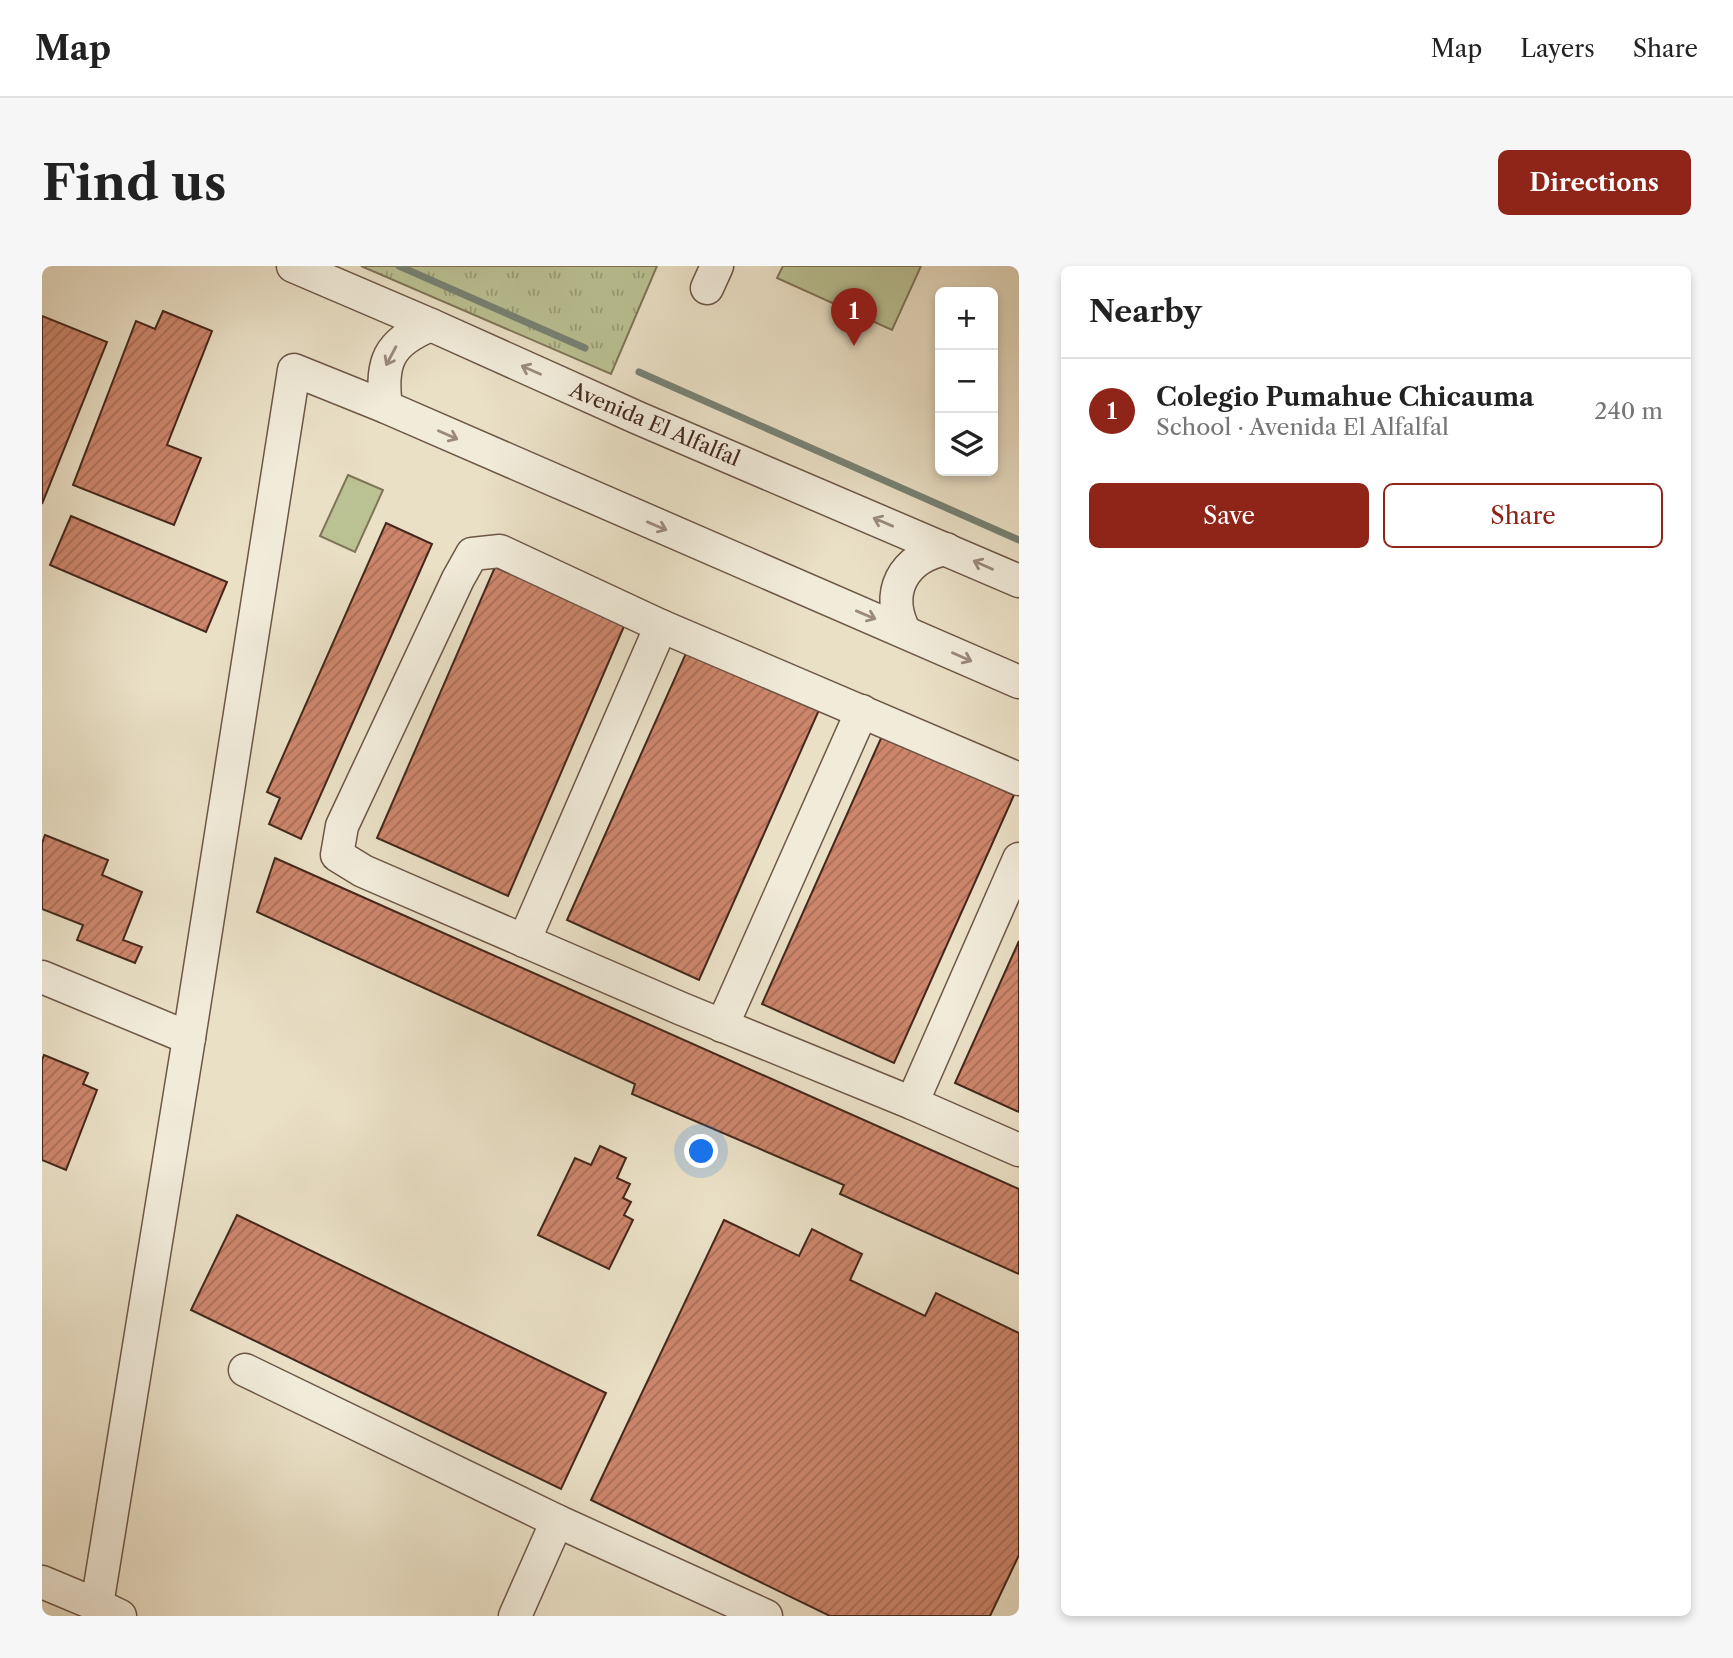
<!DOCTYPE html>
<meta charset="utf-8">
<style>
:root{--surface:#fff;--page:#f6f6f6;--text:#222;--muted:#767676;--line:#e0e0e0;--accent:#8f2418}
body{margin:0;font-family:"Libre Caslon Text",serif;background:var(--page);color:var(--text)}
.controls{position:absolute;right:21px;top:21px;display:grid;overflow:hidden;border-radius:10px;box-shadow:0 4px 10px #0003}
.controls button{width:63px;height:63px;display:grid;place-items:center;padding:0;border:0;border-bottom:2px solid var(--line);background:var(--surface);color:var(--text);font:35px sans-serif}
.you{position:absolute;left:660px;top:886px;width:24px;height:24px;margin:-18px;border:5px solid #fff;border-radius:50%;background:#1a73e8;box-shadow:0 0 0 10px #1a73e833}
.badge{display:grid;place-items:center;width:46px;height:46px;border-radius:50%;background:var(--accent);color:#fff;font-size:23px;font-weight:700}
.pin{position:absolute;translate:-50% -58px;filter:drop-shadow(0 2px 4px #0008)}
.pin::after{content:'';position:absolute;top:37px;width:24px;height:21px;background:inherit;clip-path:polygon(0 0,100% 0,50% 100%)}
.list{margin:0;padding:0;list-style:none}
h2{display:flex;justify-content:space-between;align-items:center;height:91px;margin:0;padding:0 28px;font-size:30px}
h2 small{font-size:23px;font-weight:400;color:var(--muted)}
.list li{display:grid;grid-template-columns:46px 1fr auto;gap:21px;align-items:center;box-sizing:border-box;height:105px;padding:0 28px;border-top:2px solid var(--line)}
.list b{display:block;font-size:26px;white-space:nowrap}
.list p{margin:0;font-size:23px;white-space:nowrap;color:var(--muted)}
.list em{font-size:23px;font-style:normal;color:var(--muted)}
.actions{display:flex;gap:14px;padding:21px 28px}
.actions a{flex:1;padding:16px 0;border:2px solid var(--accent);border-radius:10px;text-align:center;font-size:24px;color:var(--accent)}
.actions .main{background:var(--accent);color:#fff}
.icon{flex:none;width:38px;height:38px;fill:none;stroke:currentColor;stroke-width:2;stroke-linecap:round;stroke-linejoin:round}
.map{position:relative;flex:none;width:977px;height:1350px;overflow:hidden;border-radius:10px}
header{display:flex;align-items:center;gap:42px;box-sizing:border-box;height:98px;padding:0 35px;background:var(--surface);border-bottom:2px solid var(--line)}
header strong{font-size:33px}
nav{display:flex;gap:38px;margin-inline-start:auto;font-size:24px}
.intro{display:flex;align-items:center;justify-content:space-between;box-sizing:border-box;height:168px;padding:0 42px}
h1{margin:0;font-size:49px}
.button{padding:18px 32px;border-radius:10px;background:var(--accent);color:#fff;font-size:24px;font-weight:700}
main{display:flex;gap:42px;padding:0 42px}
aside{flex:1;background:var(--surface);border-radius:10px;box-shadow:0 4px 10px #0003}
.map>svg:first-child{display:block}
</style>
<header>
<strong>Map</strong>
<nav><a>Map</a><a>Layers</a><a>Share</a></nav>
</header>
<div class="intro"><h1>Find us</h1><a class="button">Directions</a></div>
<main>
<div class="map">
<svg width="977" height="1350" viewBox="0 0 977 1350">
<defs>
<pattern id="grass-tufts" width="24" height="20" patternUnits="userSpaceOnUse" patternTransform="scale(1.75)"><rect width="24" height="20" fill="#bac193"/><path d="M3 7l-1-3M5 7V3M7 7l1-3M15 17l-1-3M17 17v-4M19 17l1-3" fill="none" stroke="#999d77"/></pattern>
<pattern id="building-hatch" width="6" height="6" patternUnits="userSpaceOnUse" patternTransform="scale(1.75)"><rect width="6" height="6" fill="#cd866c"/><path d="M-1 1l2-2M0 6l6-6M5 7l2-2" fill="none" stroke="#a86e58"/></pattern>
</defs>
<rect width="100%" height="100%" fill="#eae0c6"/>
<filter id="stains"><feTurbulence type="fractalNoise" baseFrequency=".00286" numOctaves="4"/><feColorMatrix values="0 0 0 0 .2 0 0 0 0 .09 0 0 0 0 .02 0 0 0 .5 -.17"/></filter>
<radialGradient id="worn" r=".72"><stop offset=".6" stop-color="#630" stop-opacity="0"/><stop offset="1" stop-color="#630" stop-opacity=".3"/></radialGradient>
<path fill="url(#grass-tufts)" stroke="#807458" stroke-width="2" d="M319 0H615L569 108Z"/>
<g fill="#bac193" stroke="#807458" stroke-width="2">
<path d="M741 0H879L850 64 735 12Z"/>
<path d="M306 209 341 224 313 286 278 270Z"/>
</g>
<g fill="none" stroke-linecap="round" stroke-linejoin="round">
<g stroke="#778274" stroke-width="7">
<path d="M357 0 543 82"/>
<path d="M597 106 977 274"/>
</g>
</g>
<g fill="url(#building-hatch)" stroke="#45281c" stroke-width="2">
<path d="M121 45 170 65 125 179 159 192 132 259 31 219 94 55 113 63Z"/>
<path d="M0 50 65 76 0 238Z"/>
<path d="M29 250 185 316 164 366 8 299Z"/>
<path d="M344 257 390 278 259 573 227 558 238 532 225 526Z"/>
<path d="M453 301 583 358 466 630 335 572Z"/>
<path d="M645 385 777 444 657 714 525 654Z"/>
<path d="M840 470 972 529 852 797 720 738Z"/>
<path d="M3 569 66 594 60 609 100 626 81 674 100 681 93 697 35 674 41 659 0 643V577Z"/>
<path d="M233 592 977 923V1008L798 928 802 919 590 828 593 818 215 646Z"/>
<path d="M977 675V846L913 817Z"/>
<path d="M2 789 46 807 41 818 55 824 24 904 0 894V794Z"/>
<path d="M558 880 584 892 575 912 588 918 581 932 589 936 582 949 591 954 567 1003 496 969 533 892 549 899Z"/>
<path d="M195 949 564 1127 519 1223 149 1044Z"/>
<path d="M682 954 757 990 770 963 820 988 808 1014 883 1050 894 1027 977 1067V1289L948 1350H788L549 1234Z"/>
</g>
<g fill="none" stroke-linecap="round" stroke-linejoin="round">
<defs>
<g id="minor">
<path d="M251 0 389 59 596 152 977 315"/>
<path d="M665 22 675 0"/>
<path d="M344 141C338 97 346 76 389 59"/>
<path d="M863 366C842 327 861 291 904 283"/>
<path d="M977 513 619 360 458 285 430 288 416 313 300 560 295 589 321 605 640 743 870 837 977 884"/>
<path d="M482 675 619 360"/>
<path d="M0 711 147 772"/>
<path d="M680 760 820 445"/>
<path d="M870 837 977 593"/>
<path d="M203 1104 515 1255 724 1350"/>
<path d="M0 1316 55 1339 78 1350"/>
<path d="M55 1339 147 772 252 104 344 141 977 416"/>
<path d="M473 1350 515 1255"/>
</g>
</defs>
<use href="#minor" stroke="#6e5646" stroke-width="35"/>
<use href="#minor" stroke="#f1ebda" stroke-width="32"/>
</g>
<defs><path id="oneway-shaft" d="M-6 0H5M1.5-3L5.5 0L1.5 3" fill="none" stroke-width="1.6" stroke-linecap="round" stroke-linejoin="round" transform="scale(1.75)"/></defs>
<g stroke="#9b8a7b">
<use href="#oneway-shaft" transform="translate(349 90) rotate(118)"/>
<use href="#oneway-shaft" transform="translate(489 104) rotate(-156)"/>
<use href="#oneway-shaft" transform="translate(406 169) rotate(24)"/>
<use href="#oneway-shaft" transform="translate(841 256) rotate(-157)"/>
<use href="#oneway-shaft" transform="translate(615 260) rotate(23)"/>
<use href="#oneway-shaft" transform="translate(941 299) rotate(-156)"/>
<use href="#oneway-shaft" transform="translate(824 349) rotate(23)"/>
<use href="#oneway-shaft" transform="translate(920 391) rotate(24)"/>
</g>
<g text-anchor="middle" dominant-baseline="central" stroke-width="5" stroke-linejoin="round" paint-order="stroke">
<g font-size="21" fill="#45281c" stroke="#f1ebda">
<text transform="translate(613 158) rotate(23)">Avenida El Alfalfal</text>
</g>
</g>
<rect width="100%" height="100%" filter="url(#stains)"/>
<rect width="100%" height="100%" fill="url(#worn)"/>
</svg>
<div class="controls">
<button>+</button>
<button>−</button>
<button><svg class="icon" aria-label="layers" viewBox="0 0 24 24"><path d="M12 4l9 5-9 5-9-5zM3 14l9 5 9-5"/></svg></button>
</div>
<div class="you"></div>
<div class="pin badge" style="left:812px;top:80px">1</div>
</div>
<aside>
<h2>Nearby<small></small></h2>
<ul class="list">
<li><span class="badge">1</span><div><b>Colegio Pumahue Chicauma</b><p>School · Avenida El Alfalfal</p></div><em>240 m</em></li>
</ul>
<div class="actions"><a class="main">Save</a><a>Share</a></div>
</aside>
</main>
